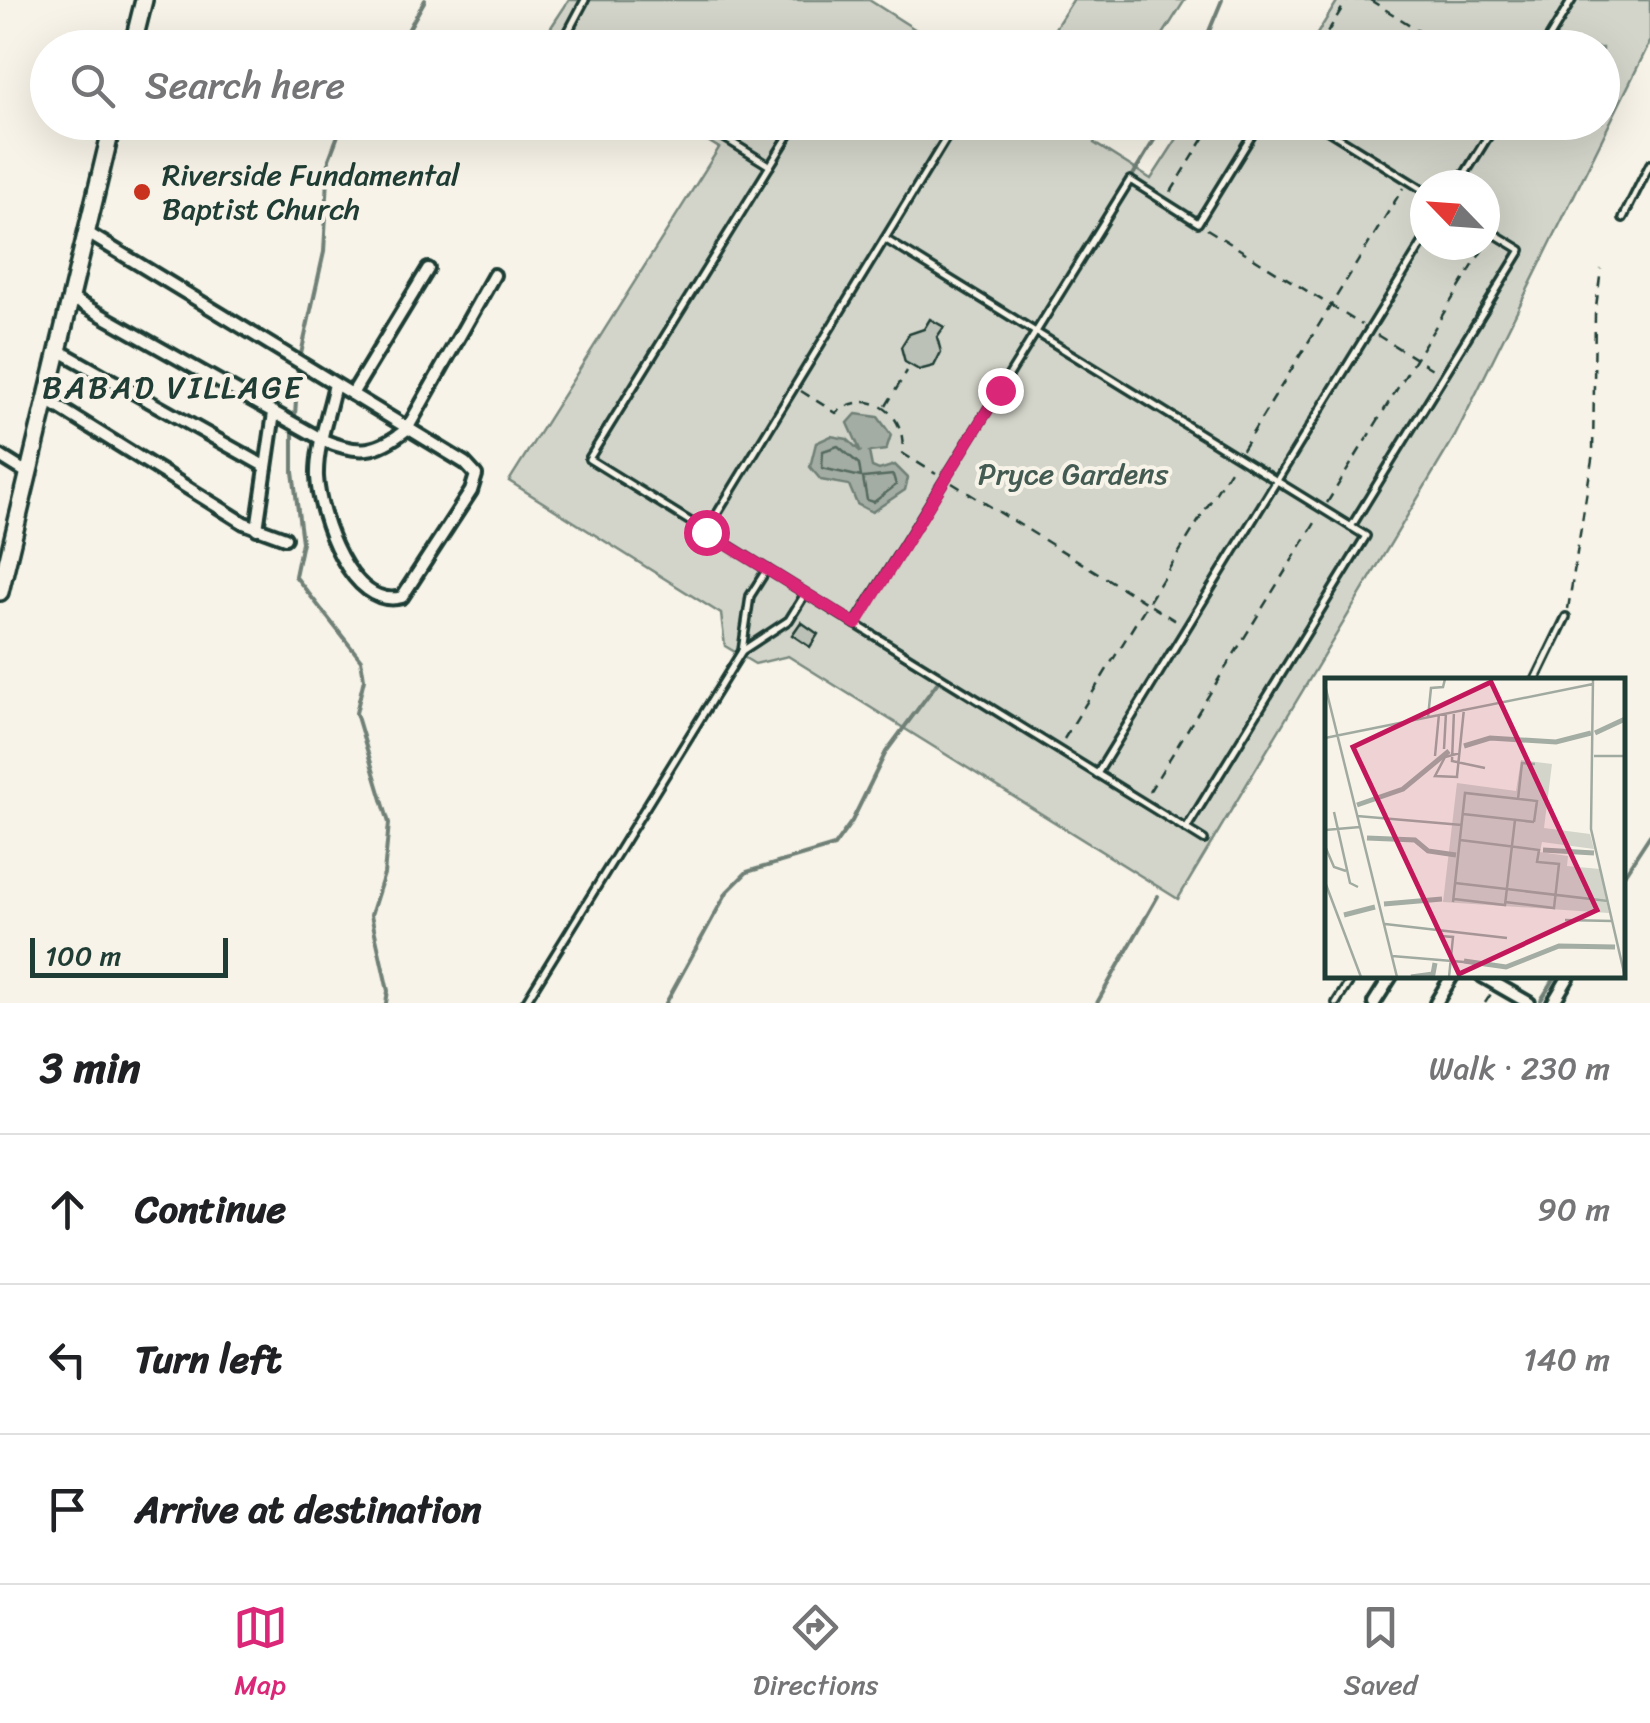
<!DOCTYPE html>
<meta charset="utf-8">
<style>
:root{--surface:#fff;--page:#f6f6f6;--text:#202124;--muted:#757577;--line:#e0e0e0;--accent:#db2777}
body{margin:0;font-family:Sriracha,sans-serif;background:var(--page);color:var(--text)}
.compass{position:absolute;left:1410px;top:170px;width:90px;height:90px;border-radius:50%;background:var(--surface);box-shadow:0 10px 40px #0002;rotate:295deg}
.scale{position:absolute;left:30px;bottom:25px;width:198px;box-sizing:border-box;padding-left:10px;border:5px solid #1f3d34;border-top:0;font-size:28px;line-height:35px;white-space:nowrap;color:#1f3d34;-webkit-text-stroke:8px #f7f3e8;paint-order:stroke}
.stop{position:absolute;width:30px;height:30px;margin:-22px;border:8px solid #db2777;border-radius:50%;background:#fff}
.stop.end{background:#db2777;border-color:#fff;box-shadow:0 2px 10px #0008}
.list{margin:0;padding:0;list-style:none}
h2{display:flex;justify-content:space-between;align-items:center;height:130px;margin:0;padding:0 40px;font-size:42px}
h2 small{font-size:32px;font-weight:400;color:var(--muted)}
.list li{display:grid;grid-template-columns:65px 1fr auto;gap:30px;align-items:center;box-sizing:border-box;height:150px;padding:0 40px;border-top:2px solid var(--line)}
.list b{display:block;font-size:38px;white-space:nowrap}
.list em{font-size:32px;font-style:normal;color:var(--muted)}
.icon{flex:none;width:55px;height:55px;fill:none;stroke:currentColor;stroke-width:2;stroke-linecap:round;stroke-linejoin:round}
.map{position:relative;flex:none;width:1650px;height:1003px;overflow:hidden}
.search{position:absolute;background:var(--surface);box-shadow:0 10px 40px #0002;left:30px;right:30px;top:30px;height:110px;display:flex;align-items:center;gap:25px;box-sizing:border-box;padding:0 35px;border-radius:55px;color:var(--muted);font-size:38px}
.sheet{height:580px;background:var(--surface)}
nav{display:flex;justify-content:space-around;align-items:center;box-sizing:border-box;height:140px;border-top:2px solid var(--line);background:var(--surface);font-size:28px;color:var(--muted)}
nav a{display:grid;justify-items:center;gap:5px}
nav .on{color:var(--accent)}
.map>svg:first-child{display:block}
</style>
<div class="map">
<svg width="1650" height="1003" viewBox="0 0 1650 1003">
<rect width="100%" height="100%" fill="#f7f3e8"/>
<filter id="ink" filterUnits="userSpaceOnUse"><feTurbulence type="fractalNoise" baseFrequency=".01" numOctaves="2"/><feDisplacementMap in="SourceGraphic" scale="20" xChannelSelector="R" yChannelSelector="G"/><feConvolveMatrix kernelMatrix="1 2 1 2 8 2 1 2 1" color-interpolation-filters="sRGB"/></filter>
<g filter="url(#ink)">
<g fill="#d3d5ca" stroke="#79897f" stroke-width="2.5" fill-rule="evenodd">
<path d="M569 0H869L943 47 559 48 544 38Z"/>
<path d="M1073 0H1185L1155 47H1043Z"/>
<path d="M1338 0H1650V42L1455 436 1178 899 788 656 755 664 725 646 721 614 509 481 719 148 679 123H1107L1094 143 1151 179 1187 123 1602 122V48L1309 47ZM1425 185H1485V245H1425Z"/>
</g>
<path fill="#a4ada3" stroke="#6f8077" stroke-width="2.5" d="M856 414 878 417 891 435 886 450 869 452 872 467 879 470 895 465 908 478 905 490 872 512 857 504 849 485 821 480 810 467 816 443 831 436 847 439 861 452 848 423Z"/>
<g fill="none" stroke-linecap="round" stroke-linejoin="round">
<g stroke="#546a60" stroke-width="2.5">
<path d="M838 446 859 464 861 477 822 468 823 451Z"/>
<path d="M893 475 896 485 874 502 867 500 863 478Z"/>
</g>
<g stroke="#6f8077" stroke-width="4">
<path d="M398 48 425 0"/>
<path d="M1202 48 1222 0"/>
<path d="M1133 175 1165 122"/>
<path d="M301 354 324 252 329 159 343 122"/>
<path d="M295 416 298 369"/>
<path d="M293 432V472L302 542 295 576 361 660 364 679 356 713 389 823 384 874 371 915 388 991 386 1003"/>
<path d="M1622 878 1650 835"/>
<path d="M1541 1000 1556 976"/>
<path d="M666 1003 727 892 747 872 834 846 852 821 886 752 937 683"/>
<path d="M1097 1003 1158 896"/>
</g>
</g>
<g fill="#bbc1b6" stroke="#1f3d34" stroke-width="2.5">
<path d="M930 319 944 327 937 337 941 352 934 366 919 370 905 362 901 347 909 334 924 329Z"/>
<path d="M801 622 818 634 810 647 792 635Z"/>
</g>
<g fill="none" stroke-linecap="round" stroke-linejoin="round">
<defs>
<g id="lane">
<path d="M576 48 568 32 585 0"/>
<path d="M1543 48 1572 0"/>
<path d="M699 122 770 166"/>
<path d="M797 122 589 459 1204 840"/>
<path d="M939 122 951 130"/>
<path d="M1314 122 1425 191"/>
<path d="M1458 185 1497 122"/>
<path d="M1623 218 1650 164"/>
<path d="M885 239 1366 536 1186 829"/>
<path d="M1351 527 1521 250 1485 228"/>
<path d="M706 532 956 122"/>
<path d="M855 624 1130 180 1198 223 1260 122"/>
<path d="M742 651 789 620 805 594"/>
<path d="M1535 681 1566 617"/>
<path d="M1097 774 1425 239"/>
<path d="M525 1003 742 651 750 596 767 569"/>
<path d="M1336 1003 1353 976"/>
</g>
<g id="street">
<path d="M86 232 465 463 476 475 471 491 402 597C351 611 319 515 317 477 316 447 329 413 335 384"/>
<path d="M71 298 323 440C359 455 377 453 407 429L494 275"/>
<path d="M58 350 266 467"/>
<path d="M352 394 428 269"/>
<path d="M47 400 244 523 285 538"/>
<path d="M0 456 29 474"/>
<path d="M257 529 274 413"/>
<path d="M1482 976 1529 1003"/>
<path d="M1374 1003 1391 976"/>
<path d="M1436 1003 1452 976"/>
<path d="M1553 1003 1569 976"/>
</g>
<g id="secondary">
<path d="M132 48 144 0"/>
<path d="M0 592 113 122"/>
</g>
</defs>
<use href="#lane" stroke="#1f3d34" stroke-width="12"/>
<use href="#street" stroke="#1f3d34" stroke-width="18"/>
<use href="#secondary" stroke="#1f3d34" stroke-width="22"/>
<g stroke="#1f3d34" stroke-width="2.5" stroke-dasharray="10 8" stroke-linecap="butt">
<path d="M1370 0 1447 48"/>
<path d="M1318 48 1347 0"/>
<path d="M1171 192 1214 122"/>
<path d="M1207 229 1362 325"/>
<path d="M1377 335 1434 370"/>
<path d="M801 391 836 413C869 386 908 413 902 453L936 474"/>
<path d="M886 406 907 371"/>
<path d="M1242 450 1403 188"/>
<path d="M952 483 1179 623"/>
<path d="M1327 503 1488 241"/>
<path d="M1568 609 1593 453 1595 315 1601 269"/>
<path d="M1064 739 1233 465"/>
<path d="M1149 792 1318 518"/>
<path d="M1485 1003 1491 994"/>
</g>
<use href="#lane" stroke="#f7f3e8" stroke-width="5"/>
<use href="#street" stroke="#f7f3e8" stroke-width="10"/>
<use href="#secondary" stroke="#f7f3e8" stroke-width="15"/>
</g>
</g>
<g fill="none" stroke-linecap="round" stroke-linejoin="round" filter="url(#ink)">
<path stroke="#db2777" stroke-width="12" d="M706 532 856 624 1000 390"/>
</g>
<circle fill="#c8321e" stroke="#f7f3e8" stroke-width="4" cx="142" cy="192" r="10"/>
<g text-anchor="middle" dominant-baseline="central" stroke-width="8" stroke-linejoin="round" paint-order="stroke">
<g font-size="30" fill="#1f3d34" stroke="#f7f3e8" text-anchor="start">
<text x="162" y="175">Riverside Fundamental<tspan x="162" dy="34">Baptist Church</tspan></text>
</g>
<g font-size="30" fill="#435b52" stroke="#f7f3e8">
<text x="1073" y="474">Pryce Gardens</text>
</g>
<g font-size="32" letter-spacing="2.5" fill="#1f3d34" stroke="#f7f3e8">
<text x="173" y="387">BABAD VILLAGE</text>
</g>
</g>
<g transform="translate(1325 678)">
<rect width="300" height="300" fill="#f7f3e8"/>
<path d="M196 82 227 86 219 150 265 156 269 171 217 164 215 174 243 178 242 188 275 191 284 235 118 224 132 105 191 113Z" fill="#d3d5ca"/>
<path fill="none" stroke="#a4ada3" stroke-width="5" d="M270 55 300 41M139 68 165 60 231 64 266 55M32 127 78 111 124 73M42 160 90 162 103 173 131 177M218 172 269 175M59 226 117 221M19 237 50 229M139 283 181 289 234 268 290 269M86 299 108 296 110 285"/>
<path fill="none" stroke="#a1aaa0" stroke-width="2.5" d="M268 1 266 151 300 299M0 7 72 299M129 33 127 83 160 90M103 39 106 10 118 9 120 1M0 60 268 6M119 71 121 35M135 75 120 79 110 98 132 99V98L139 31M110 78 114 36M269 78H300M193 121 197 85 210 86M9 134 25 205 33 209M138 136 209 144M32 138 137 147M0 152 35 149M135 162 214 172 212 184 234 186 229 230 180 224M0 168 9 189 21 193M0 204 36 299M130 205 283 223M129 221 180 227 190 142M128 224 140 115 212 123 209 144M240 242 287 243M60 246 182 260M115 258 128 259 124 299M67 278 139 284"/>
<path fill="#c2185b" fill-opacity="0.15" stroke="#c2185b" stroke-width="5" d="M166 4 272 232 134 296 28 69Z"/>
<rect width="300" height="300" fill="none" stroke="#1f3d34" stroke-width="5"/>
</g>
</svg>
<svg class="compass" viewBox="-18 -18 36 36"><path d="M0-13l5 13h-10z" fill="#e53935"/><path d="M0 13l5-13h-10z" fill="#757577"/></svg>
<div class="scale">100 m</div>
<div class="stop" style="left:706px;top:532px"></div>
<div class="stop end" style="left:1000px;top:390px"></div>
<div class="search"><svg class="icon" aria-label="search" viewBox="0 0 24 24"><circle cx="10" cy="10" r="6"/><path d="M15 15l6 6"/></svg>Search here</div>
</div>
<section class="sheet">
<h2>3 min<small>Walk · 230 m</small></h2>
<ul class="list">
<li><svg class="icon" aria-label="ahead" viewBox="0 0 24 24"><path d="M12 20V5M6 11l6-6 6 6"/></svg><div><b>Continue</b></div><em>90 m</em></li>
<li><svg class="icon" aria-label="left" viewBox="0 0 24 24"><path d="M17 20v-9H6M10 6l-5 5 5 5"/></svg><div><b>Turn left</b></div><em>140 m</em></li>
<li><svg class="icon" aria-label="arrive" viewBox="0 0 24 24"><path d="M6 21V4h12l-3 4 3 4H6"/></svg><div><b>Arrive at destination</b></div></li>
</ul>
</section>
<nav>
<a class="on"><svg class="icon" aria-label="map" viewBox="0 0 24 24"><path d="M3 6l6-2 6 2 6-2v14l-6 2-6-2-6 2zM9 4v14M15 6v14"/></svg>Map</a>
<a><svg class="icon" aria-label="directions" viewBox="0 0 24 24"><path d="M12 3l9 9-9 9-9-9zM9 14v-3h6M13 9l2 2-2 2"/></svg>Directions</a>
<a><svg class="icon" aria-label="saved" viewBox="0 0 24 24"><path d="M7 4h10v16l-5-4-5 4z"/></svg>Saved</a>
</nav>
